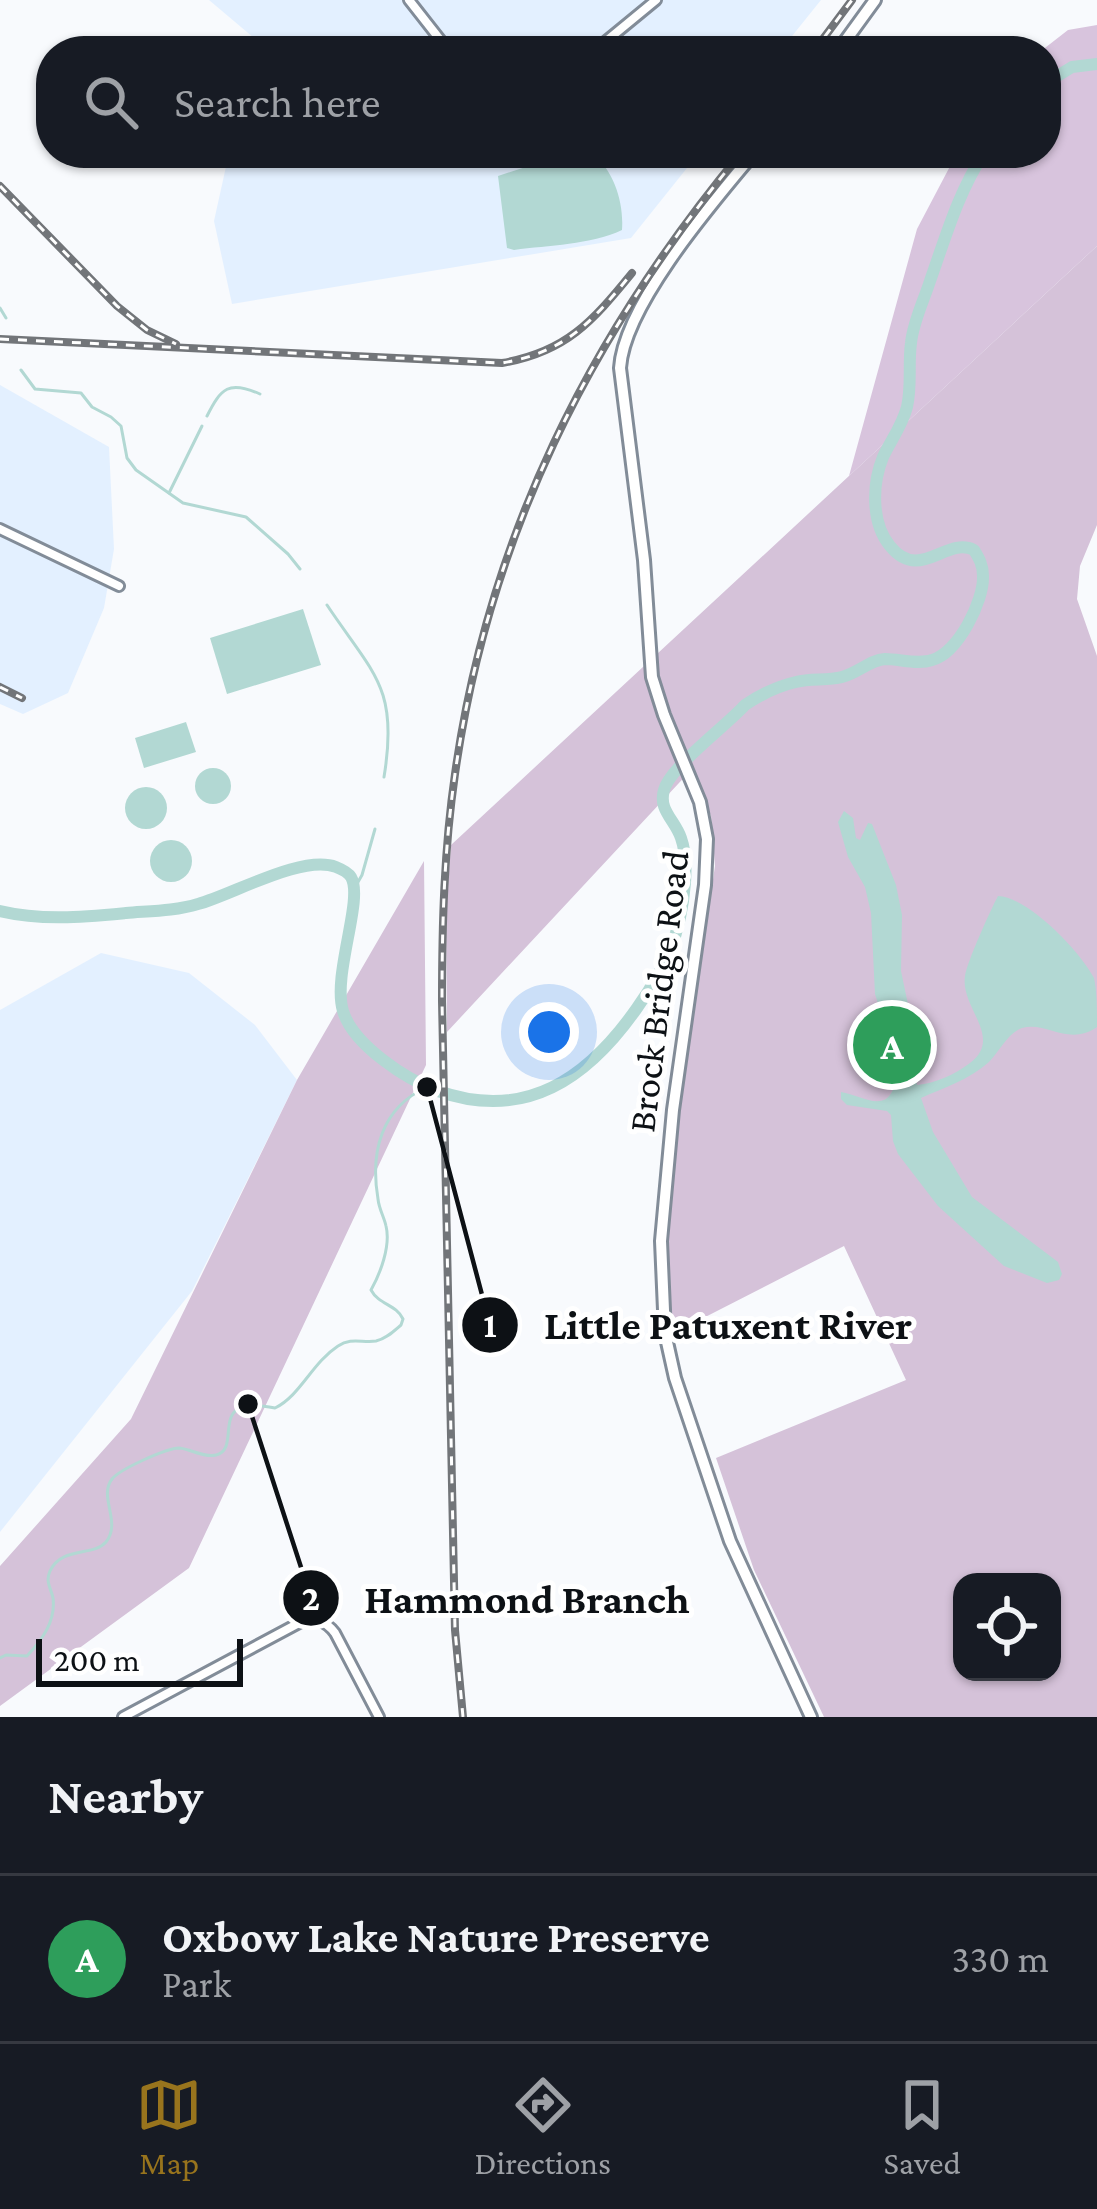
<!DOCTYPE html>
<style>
:root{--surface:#171b24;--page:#242831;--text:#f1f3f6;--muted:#9ea1a6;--line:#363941;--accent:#98741d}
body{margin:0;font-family:"Crimson Pro",serif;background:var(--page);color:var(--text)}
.controls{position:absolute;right:36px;bottom:36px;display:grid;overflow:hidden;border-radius:24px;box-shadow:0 3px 9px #0004}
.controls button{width:108px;height:108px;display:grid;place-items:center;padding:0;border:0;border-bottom:3px solid var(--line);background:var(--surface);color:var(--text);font:60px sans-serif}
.scale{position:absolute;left:36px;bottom:30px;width:207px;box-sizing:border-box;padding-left:12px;border:6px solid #0d1115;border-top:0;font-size:33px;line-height:42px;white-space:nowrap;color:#0d1115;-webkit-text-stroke:9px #fff;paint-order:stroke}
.you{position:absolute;left:549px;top:1032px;width:42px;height:42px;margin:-30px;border:9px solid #fff;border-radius:50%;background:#1a73e8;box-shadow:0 0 0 18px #1a73e833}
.badge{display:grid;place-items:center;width:78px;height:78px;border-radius:50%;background:var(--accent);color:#fff;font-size:39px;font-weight:700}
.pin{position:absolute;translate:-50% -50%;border:6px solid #fff;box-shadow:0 3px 12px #0006}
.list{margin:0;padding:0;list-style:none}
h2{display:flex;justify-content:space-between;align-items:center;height:156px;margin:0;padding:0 48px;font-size:51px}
h2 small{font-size:39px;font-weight:400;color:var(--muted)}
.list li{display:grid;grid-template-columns:78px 1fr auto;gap:36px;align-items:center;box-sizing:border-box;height:168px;padding:0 48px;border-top:3px solid var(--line)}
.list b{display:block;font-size:45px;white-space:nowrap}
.list p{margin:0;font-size:39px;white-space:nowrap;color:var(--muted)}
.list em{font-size:39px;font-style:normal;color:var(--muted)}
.icon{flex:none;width:66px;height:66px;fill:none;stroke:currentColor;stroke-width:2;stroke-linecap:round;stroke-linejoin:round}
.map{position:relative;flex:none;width:1097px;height:1717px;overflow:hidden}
.search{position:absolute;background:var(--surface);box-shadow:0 3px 9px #0004;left:36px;right:36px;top:36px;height:132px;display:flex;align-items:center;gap:30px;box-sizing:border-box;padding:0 42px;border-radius:48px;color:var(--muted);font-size:45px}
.sheet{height:324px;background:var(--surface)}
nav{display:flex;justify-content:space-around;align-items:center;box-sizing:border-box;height:168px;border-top:3px solid var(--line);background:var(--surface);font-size:33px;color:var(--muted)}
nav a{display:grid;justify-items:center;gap:6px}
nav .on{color:var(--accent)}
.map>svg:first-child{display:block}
</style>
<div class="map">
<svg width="1097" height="1717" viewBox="0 0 1097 1717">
<rect width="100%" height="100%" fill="#f8fafd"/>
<g fill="#e3f0ff">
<path d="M209 0H821L780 51H252L254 38Z"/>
<path d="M229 153H699L631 238 232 304 214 221Z"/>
<path d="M0 385 109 447 114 549 104 608 68 693 23 714 0 704Z"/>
<path d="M101 953 189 973 255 1025 297 1080 192 1291 0 1532V1010Z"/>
</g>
<g fill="#d5c2d9" fill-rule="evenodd">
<path d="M1097 246V525L1080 566 1077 599 1097 656V1717H824L754 1570 716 1458 906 1380 844 1246 672 1334 667 1242 679 1112 715 866 711 816 692 769 447 1032 446 910 451 845ZM962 1582H1052V1672H962Z"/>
<path d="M424 861 426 1065 189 1568 0 1706V1566L131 1419 297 1080Z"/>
</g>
<path fill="#d8c4dd" d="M1097 25V246L849 476 917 229 957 153H1046V51H1041L1068 30Z"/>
<g fill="#b2d8d3">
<path d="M569 153H593C614 172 624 202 622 230 590 245 549 245 514 250L507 248 498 176Z"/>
<path d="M303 609 321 665 227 694 210 638Z"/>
<path d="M186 722 196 752 144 768 135 738Z"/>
<circle cx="213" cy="786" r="18"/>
<circle cx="146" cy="808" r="21"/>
<path d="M844 811 853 818 856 838 860 840 868 823 872 824 896 885 902 915 901 971 910 1014V1057L917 1085C936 1083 954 1075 970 1063 1004 1037 960 1008 965 976 967 962 991 909 998 896 1028 897 1080 951 1094 978 1097 991 1097 1012 1097 1027 1068 1047 1047 1021 1022 1028 1008 1033 999 1052 989 1062 969 1080 943 1088 921 1098L933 1132 972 1197 1058 1262 1062 1274 1059 1280 1047 1283 1004 1266 938 1206 898 1154 893 1141 891 1115 887 1111 847 1105 841 1099V1092C861 1095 885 1114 894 1087L885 1025 875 994 871 913 865 887 848 857 838 822Z"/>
<circle cx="171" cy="861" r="21"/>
</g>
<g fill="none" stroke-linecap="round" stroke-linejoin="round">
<g stroke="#b2d8d3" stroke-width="3">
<path d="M0 308 6 318"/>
<path d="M21 370 35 389 81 393 92 407 111 417 121 426 127 458 136 470 183 503 246 517 288 554 300 569"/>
<path d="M207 416C221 388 229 380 260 394"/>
<path d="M169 493 202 426"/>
<path d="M327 605C373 674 399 687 384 777"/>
<path d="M354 889 362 875 375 829"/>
<path d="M0 1658 6 1655 27 1656C42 1640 56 1621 53 1598 51 1588 45 1582 50 1571 62 1546 93 1557 106 1542 122 1522 98 1497 112 1479 120 1469 167 1448 179 1448 191 1449 204 1458 216 1455 244 1448 204 1393 275 1408 300 1396 312 1363 338 1346 351 1337 362 1343 376 1341 386 1339 394 1331 401 1325L403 1319C396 1304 379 1305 371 1290 380 1274 391 1246 386 1226 384 1217 379 1209 378 1199 370 1152 381 1108 427 1087"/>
</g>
<g stroke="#b2d8d3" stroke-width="12">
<path d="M1046 83 1072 67 1097 64"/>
<path d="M0 911C42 921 83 917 126 913 150 911 175 911 198 904 232 895 302 854 336 867 341 869 348 872 351 877 364 899 332 975 343 1011 353 1045 407 1080 438 1091 526 1122 588 1078 637 1008 666 967 681 934 685 883 686 869 686 852 681 838 675 820 658 810 664 790 670 767 726 726 745 705 760 695 778 686 796 682 811 678 827 681 842 677 858 673 870 660 885 659 900 659 918 665 932 660 958 653 984 601 983 576 983 565 979 558 974 550 946 536 920 583 890 546 871 523 872 484 883 457 891 440 902 426 907 407 912 385 908 365 911 343 913 322 924 300 930 281 946 236 958 193 984 153"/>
</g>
<defs>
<g id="street">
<path d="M409 0 449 51"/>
<path d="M594 51 656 0"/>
<path d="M0 529 119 586"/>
<path d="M123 1717 299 1623C315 1617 325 1620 335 1633L379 1717"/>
</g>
<g id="secondary">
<path d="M838 51 875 0"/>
<path d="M754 153C713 202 624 305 620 368L644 560 652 677 664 715 700 802 707 839 705 885 673 1110 661 1241 665 1333 675 1378 730 1541 811 1717"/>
</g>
</defs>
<use href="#street" stroke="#828c98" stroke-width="14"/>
<use href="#secondary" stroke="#828c98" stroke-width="16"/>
<use href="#street" stroke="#fff" stroke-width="8"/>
<use href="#secondary" stroke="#fff" stroke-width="10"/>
<defs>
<g id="rail">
<path d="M814 51 852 0"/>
<path d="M0 186 117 306 147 330 176 344"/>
<path d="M0 339 502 363C566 352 592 322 632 273"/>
<path d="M0 687 22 698"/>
<path d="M463 1717 455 1630 442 1001C442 925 444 850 455 774 488 538 590 335 741 153"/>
</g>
</defs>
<use href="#rail" stroke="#727579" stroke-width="8"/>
<use href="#rail" stroke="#fff" stroke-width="3" stroke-dasharray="9" stroke-linecap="butt"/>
</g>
<g text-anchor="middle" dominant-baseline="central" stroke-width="10" stroke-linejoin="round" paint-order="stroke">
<g font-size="39" fill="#0d1115" stroke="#fff">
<text transform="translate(658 991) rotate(-83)">Brock Bridge Road</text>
</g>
</g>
<path fill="none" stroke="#0d1115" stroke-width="4.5" d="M427 1087L490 1325M248 1404L311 1598"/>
<g fill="#0d1115" stroke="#fff" stroke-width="4.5">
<circle cx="427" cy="1087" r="12"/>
<circle cx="248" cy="1404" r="12"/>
<circle cx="490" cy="1325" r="30"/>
<circle cx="311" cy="1598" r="30"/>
</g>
<g font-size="36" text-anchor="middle" font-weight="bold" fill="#fff">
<text x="490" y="1337">1</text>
<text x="311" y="1610">2</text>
</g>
<g font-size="42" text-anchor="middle" font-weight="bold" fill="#0d1115" stroke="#fff" stroke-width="10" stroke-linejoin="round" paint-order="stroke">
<text x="728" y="1339">Little Patuxent River</text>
<text x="527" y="1613">Hammond Branch</text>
</g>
</svg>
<div class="controls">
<button><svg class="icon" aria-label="locate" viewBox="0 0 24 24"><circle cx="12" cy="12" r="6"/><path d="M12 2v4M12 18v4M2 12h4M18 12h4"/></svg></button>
</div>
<div class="scale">200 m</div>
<div class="you"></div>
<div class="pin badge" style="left:892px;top:1045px;background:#2e9e5b">A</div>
<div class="search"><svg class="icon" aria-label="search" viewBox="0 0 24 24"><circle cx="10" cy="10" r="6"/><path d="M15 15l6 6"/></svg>Search here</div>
</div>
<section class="sheet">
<h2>Nearby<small></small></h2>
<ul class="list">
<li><span class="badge" style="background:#2e9e5b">A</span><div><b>Oxbow Lake Nature Preserve</b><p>Park</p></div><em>330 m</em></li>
</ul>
</section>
<nav>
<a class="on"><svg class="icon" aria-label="map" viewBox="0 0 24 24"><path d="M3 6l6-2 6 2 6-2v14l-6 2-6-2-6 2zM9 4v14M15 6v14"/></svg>Map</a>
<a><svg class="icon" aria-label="directions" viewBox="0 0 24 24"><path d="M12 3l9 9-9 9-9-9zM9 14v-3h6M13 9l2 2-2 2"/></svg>Directions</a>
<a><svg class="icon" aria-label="saved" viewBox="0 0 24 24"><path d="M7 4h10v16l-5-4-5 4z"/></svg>Saved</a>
</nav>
